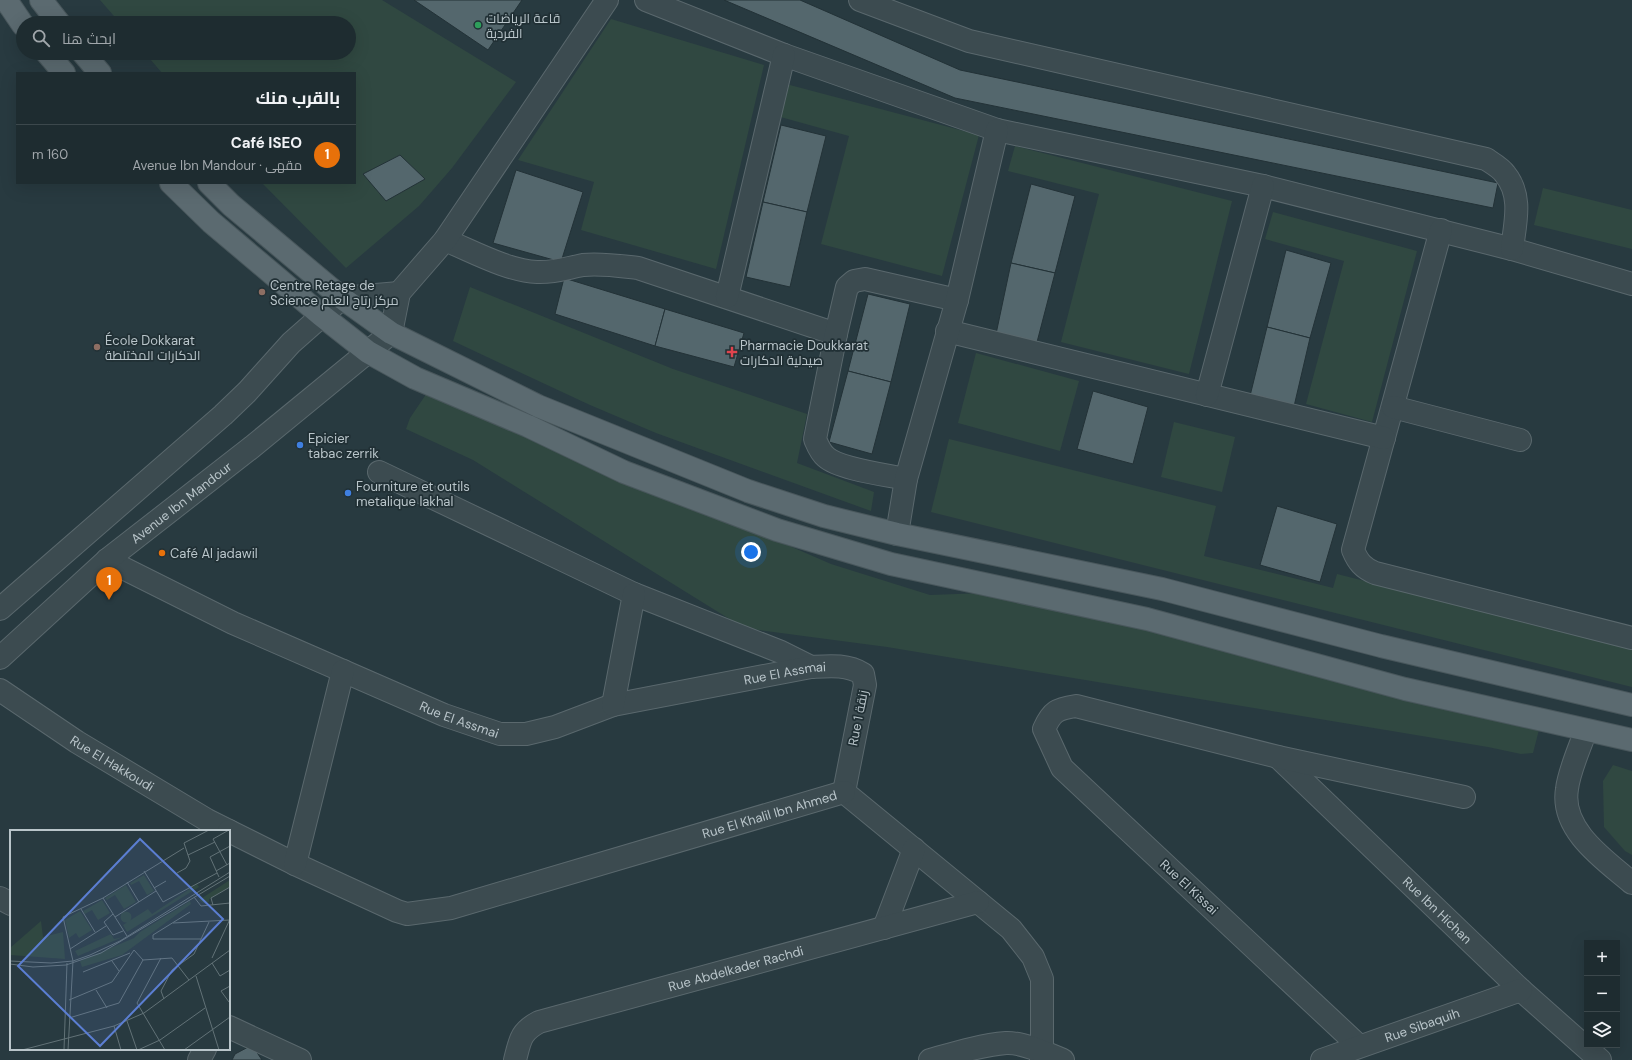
<!DOCTYPE html>
<html lang="ar">
<meta charset="utf-8">
<style>
:root{--surface:#1e2c30;--page:#2b383c;--text:#f1f3f6;--muted:#a1a7ab;--line:#3c484c;--accent:#8bbbb9}
body{margin:0;font-family:"DM Sans",Cairo,sans-serif;background:var(--page);color:var(--text);direction:rtl}
.controls{position:absolute;right:12px;bottom:12px;display:grid;overflow:hidden;border-radius:0px;box-shadow:0 4px 16px #0002}
.controls button{width:36px;height:36px;display:grid;place-items:center;padding:0;border:0;border-bottom:1px solid var(--line);background:var(--surface);color:var(--text);font:20px sans-serif}
.you{position:absolute;left:751px;top:552px;width:14px;height:14px;margin:-10px;border:3px solid #fff;border-radius:50%;background:#1a73e8;box-shadow:0 0 0 6px #1a73e833}
.badge{display:grid;place-items:center;width:26px;height:26px;border-radius:50%;background:var(--accent);color:#fff;font-size:13px;font-weight:700}
.pin{position:absolute;translate:-50% -33px;filter:drop-shadow(0 1px 2px #0008)}
.pin::after{content:'';position:absolute;top:21px;width:14px;height:12px;background:inherit;clip-path:polygon(0 0,100% 0,50% 100%)}
.list{margin:0;padding:0;list-style:none}
h2{display:flex;justify-content:space-between;align-items:center;height:52px;margin:0;padding:0 16px;font-size:17px}
h2 small{font-size:13px;font-weight:400;color:var(--muted)}
.list li{display:grid;grid-template-columns:26px 1fr auto;gap:12px;align-items:center;box-sizing:border-box;height:60px;padding:0 16px;border-top:1px solid var(--line)}
.list b{display:block;font-size:15px;white-space:nowrap}
.list p{margin:0;font-size:13px;white-space:nowrap;color:var(--muted)}
.list em{font-size:13px;font-style:normal;color:var(--muted)}
.icon{flex:none;width:22px;height:22px;fill:none;stroke:currentColor;stroke-width:2;stroke-linecap:round;stroke-linejoin:round}
.map{position:relative;flex:none;width:1632px;height:1060px;overflow:hidden;direction:ltr}
.search{position:absolute;background:var(--surface);box-shadow:0 4px 16px #0002;left:16px;top:16px;width:340px;height:44px;display:flex;align-items:center;gap:10px;box-sizing:border-box;padding:0 14px;border-radius:22px;color:var(--muted);font-size:15px}
.panel{position:absolute;background:var(--surface);box-shadow:0 4px 16px #0002;left:16px;top:72px;width:340px;height:112px;border-radius:0px;direction:rtl}
.map>svg:first-child{display:block}
</style>
<div class="map">
<svg width="1632" height="1060" viewBox="0 0 1632 1060">
<rect width="100%" height="100%" fill="#283a40"/>
<g fill="#304841">
<path d="M100 0H382L516 82 452 168 419 206 346 268 262 183H355V73H162L145 53H349V23H120Z"/>
<path d="M611 19 764 65 716 269 581 230 594 182 518 160Z"/>
<path d="M786 84 979 135 942 276 821 244 849 136 777 116Z"/>
<path d="M1015 146 1232 201 1189 374 1061 342 1099 194 1008 171Z"/>
<path d="M1543 188 1632 210V249L1534 225Z"/>
<path d="M1273 212 1417 251 1372 422 1306 404 1344 261 1265 239Z"/>
<path d="M470 287 673 369 807 414 797 463 874 492 871 511 656 433 590 405 453 341Z"/>
<path d="M976 353 1079 381 1060 451 958 423Z"/>
<path d="M433 384 721 516 831 564 930 595 1011 592 1540 726 1533 753 1521 754 1488 747 887 647 744 628 473 460 406 429 410 418Z"/>
<path d="M1174 422 1235 437 1222 492 1161 477Z"/>
<path d="M949 439 1216 506 1204 556 1333 588 1337 574 1632 648V687L931 512Z"/>
<path d="M1613 765 1632 771V855L1625 851 1604 827 1603 781Z"/>
</g>
<g fill="#54676d" stroke="#233237">
<path d="M414 0H522L488 50Z"/>
<path d="M724 0H800L960 70 1498 183 1493 208 955 98Z"/>
<path d="M781 125 826 136 807 212 763 202Z"/>
<path d="M400 155 425 179 386 201 363 174Z"/>
<path d="M516 170 583 192 561 262 493 243Z"/>
<path d="M1031 184 1075 196 1055 273 1011 263Z"/>
<path d="M763 202 807 212 790 287 746 277Z"/>
<path d="M1286 250 1331 263 1310 338 1267 327Z"/>
<path d="M1011 263 1055 273 1036 346 996 334Z"/>
<path d="M564 278 665 309 655 346 555 314Z"/>
<path d="M868 294 910 304 891 382 848 371Z"/>
<path d="M665 309 744 333 734 367 655 346Z"/>
<path d="M1267 327 1310 338 1292 415 1248 404Z"/>
<path d="M848 371 891 382 872 454 829 442Z"/>
<path d="M1093 391 1148 407 1133 464 1077 449Z"/>
<path d="M1277 506 1337 524 1320 582 1260 565Z"/>
<path d="M252 1045 262 1060H232L235 1054Z"/>
</g>
<g fill="none" stroke-linecap="round" stroke-linejoin="round">
<defs>
<g id="minor">
<path d="M646 0 784 55 997 130 1263 186 1512 249 1632 284"/>
<path d="M860 0 969 41 1486 159C1492 163 1501 168 1505 174 1523 196 1515 223 1512 249"/>
<path d="M1441 230 1353 550C1358 562 1363 568 1375 573L1632 638"/>
<path d="M445 240C472 251 508 271 537 272 554 273 567 268 583 265 601 263 620 266 638 268L836 334"/>
<path d="M727 297 784 55"/>
<path d="M947 331 1384 438"/>
<path d="M1207 395 1263 186"/>
<path d="M1393 407 1520 440"/>
<path d="M379 472 634 594 781 652 811 667"/>
<path d="M906 479C887 475 839 469 826 457 820 452 818 446 815 439L836 334 847 287 854 281 865 279 957 300"/>
<path d="M897 534 906 479 957 300 997 130"/>
<path id="s1" d="M107 560 233 623 444 715 500 734H526L555 727 613 705 811 667C829 666 847 664 863 674L865 685 844 792"/>
<path d="M0 609 223 415 247 392 291 343 342 298 399 293"/>
<path id="s2" d="M0 658 107 560 252 447 391 333 399 293 445 240 607 0"/>
<path id="s3" d="M0 690 77 742 207 820 229 831"/>
<path d="M613 705 634 594"/>
<path d="M1586 730C1580 747 1569 771 1567 789 1560 830 1605 860 1632 883"/>
<path id="s4" d="M1278 757 1521 990 1600 1060"/>
<path d="M844 792 1011 929 1033 957 1042 979V1051L1041 1060"/>
<path id="s5" d="M229 831 295 864 397 911 407 914 451 908 844 792"/>
<path d="M295 864 343 671"/>
<path d="M0 898 11 904"/>
<path d="M884 928 914 849"/>
<path d="M229 1027 300 1060"/>
<path d="M1359 1046 1062 768 1044 729C1052 711 1057 709 1076 706L1278 757 1464 797"/>
<path d="M199 1060 205 1049"/>
<path id="s6" d="M515 1060C520 1041 520 1032 539 1022L978 902"/>
<path d="M930 1060C955 1053 981 1045 1006 1043 1022 1042 1049 1054 1063 1060"/>
<path id="s7" d="M1322 1060 1521 990"/>
</g>
<g id="major">
<path d="M6 0 23 25"/>
<path d="M41 0 59 23"/>
<path d="M47 53 64 73"/>
<path d="M83 53 100 73"/>
<path d="M171 183 211 222 321 315 368 352 415 378 528 426 624 472 777 530 891 564 1147 619 1405 689 1632 740"/>
<path d="M209 183 231 205 342 298 391 333 538 406 748 491 824 516 897 534 1162 589 1381 646 1632 705"/>
</g>
</defs>
<use href="#minor" stroke="#5a686d" stroke-width="24"/>
<use href="#major" stroke="#49575c" stroke-width="24"/>
<use href="#minor" stroke="#3c4b50" stroke-width="22"/>
<use href="#major" stroke="#5b6a70" stroke-width="22"/>
</g>
<circle fill="#2e9e5b" stroke="#213035" stroke-width="1.5" cx="478" cy="25" r="4"/>
<g fill="#8d6e63" stroke="#213035" stroke-width="1.5">
<circle cx="262" cy="292" r="4"/>
<circle cx="97" cy="347" r="4"/>
</g>
<path fill="#e0444e" stroke="#213035" stroke-width="1.5" d="M730 346h4v4h4v4h-4v4h-4v-4h-4v-4h4z"/>
<g fill="#3f7fe0" stroke="#213035" stroke-width="1.5">
<circle cx="300" cy="445" r="4"/>
<circle cx="348" cy="493" r="4"/>
</g>
<circle fill="#e8710a" stroke="#213035" stroke-width="1.5" cx="162" cy="553" r="4"/>
<g text-anchor="middle" dominant-baseline="central" stroke-width="3.5" stroke-linejoin="round" paint-order="stroke">
<g font-size="13" fill="#b9c5ca" stroke="#213035" text-anchor="start">
<text x="486" y="18">قاعة الرياضات<tspan x="486" dy="15">الفردية</tspan></text>
<text x="270" y="285">Centre Retage de<tspan x="270" dy="15">Science مركز رتاج العلم</tspan></text>
<text x="105" y="340">École Dokkarat<tspan x="105" dy="15">الدكارات المختلطة</tspan></text>
<text x="740" y="345">Pharmacie Doukkarat<tspan x="740" dy="15">صيدلية الدكارات</tspan></text>
<text x="308" y="438">Epicier<tspan x="308" dy="15">tabac zerrik</tspan></text>
<text x="356" y="486">Fourniture et outils<tspan x="356" dy="15">metalique lakhal</tspan></text>
<text x="170" y="553">Café Al jadawil</text>
</g>
<g font-size="13" fill="#b9c5ca" stroke="#213035">
<text stroke="none"><textPath href="#s2" startOffset="239">Avenue Ibn Mandour</textPath></text>
<text stroke="none"><textPath href="#s1" startOffset="723">Rue El Assmai</textPath></text>
<text stroke="none"><textPath href="#s1" startOffset="387">Rue El Assmai</textPath></text>
<text transform="translate(858 718) rotate(-79)">Rue 1 زنقة</text>
<text stroke="none"><textPath href="#s3" startOffset="134">Rue El Hakkoudi</textPath></text>
<text stroke="none"><textPath href="#s5" startOffset="573">Rue El Khalil Ibn Ahmed</textPath></text>
<text transform="translate(1189 887) rotate(43)">Rue El Kissai</text>
<text stroke="none"><textPath href="#s4" startOffset="221">Rue Ibn Hichan</textPath></text>
<text stroke="none"><textPath href="#s6" startOffset="251">Rue Abdelkader Rachdi</textPath></text>
<text stroke="none"><textPath href="#s7" startOffset="106">Rue Sibaquih</textPath></text>
</g>
</g>
<g transform="translate(10 830)">
<rect width="220" height="220" fill="#283a40"/>
<path d="M134 45 144 61 137 65 129 51 121 55 120 53ZM220 50V57L199 69V72L193 73 189 70ZM187 54 189 57 117 102 113 95 138 79 142 84ZM116 55 126 72 114 79 105 65 97 70 95 68ZM92 70 100 83 88 90 82 80 75 84 73 81ZM180 71 181 74 112 125 72 137 70 131 124 108 130 102ZM70 81 82 100 69 108 66 103 59 108 55 90ZM110.5 87a5.5 5.5 0 1 1 11 0a5.5 5.5 0 1 1-11 0ZM31 91 33 107 53 102 55 129 0 125V118ZM101 104 104 109 113 107 68 126 65 121Z" fill="#304841"/>
<path fill="none" stroke="#627277" stroke-width="1" d="M178 25 205 12M217 35 203 9 219 0M134 41 153 72 207 43M206 41 220 33M167 43 176 38 180 31 174 13 199 0M209 47 200 27 220 16M117 52 129 72M144 58 156 51M184 67 191 76 220 73M93 68 117 106M203 75 201 68 220 57M71 79 85 102M180 82 143 105V109H191M103 84 94 92 103 105 113 101M105 87 146 61M163 93 220 90M60 119 96 96M151 128 127 173 155 220M202 128 220 89M133 130 162 128 179 150M0 131 41 133 63 131 80 125 110 111 220 42M102 131 109 141M202 133 210 146 220 140M0 134 23 137 56 135 91 123 220 46M73 142 120 123M186 146 209 220M86 160 97 178M154 169 151 161 162 140 184 124 199 92M59 170 102 152 124 120 133 130M219 172 211 161 220 156M59 188 109 173 133 130M117 191 127 220M104 196 111 220M12 220 104 196 134 183 220 120M54 220 57 133M58 220 63 131 53 87 93 68 174 18M128 220 150 210 195 178M174 220 220 187"/>
<path fill="#5b7ed2" fill-opacity="0.15" stroke="#5b7ed2" stroke-width="2" d="M130 9 213 89 90 216 8 136Z"/>
<rect width="220" height="220" fill="none" stroke="#b9c5ca" stroke-width="2"/>
</g>
</svg>
<div class="controls">
<button>+</button>
<button>−</button>
<button><svg class="icon" aria-label="layers" viewBox="0 0 24 24"><path d="M12 4l9 5-9 5-9-5zM3 14l9 5 9-5"/></svg></button>
</div>
<div class="you"></div>
<div class="pin badge" style="left:109px;top:600px;background:#e8710a">1</div>
<div class="search"><svg class="icon" aria-label="search" viewBox="0 0 24 24"><circle cx="10" cy="10" r="6"/><path d="M15 15l6 6"/></svg>ابحث هنا</div>
<section class="panel">
<h2>بالقرب منك<small></small></h2>
<ul class="list">
<li><span class="badge" style="background:#e8710a">1</span><div><b>Café ISEO</b><p>مقهى · Avenue Ibn Mandour</p></div><em>160 m</em></li>
</ul>
</section>
</div>
